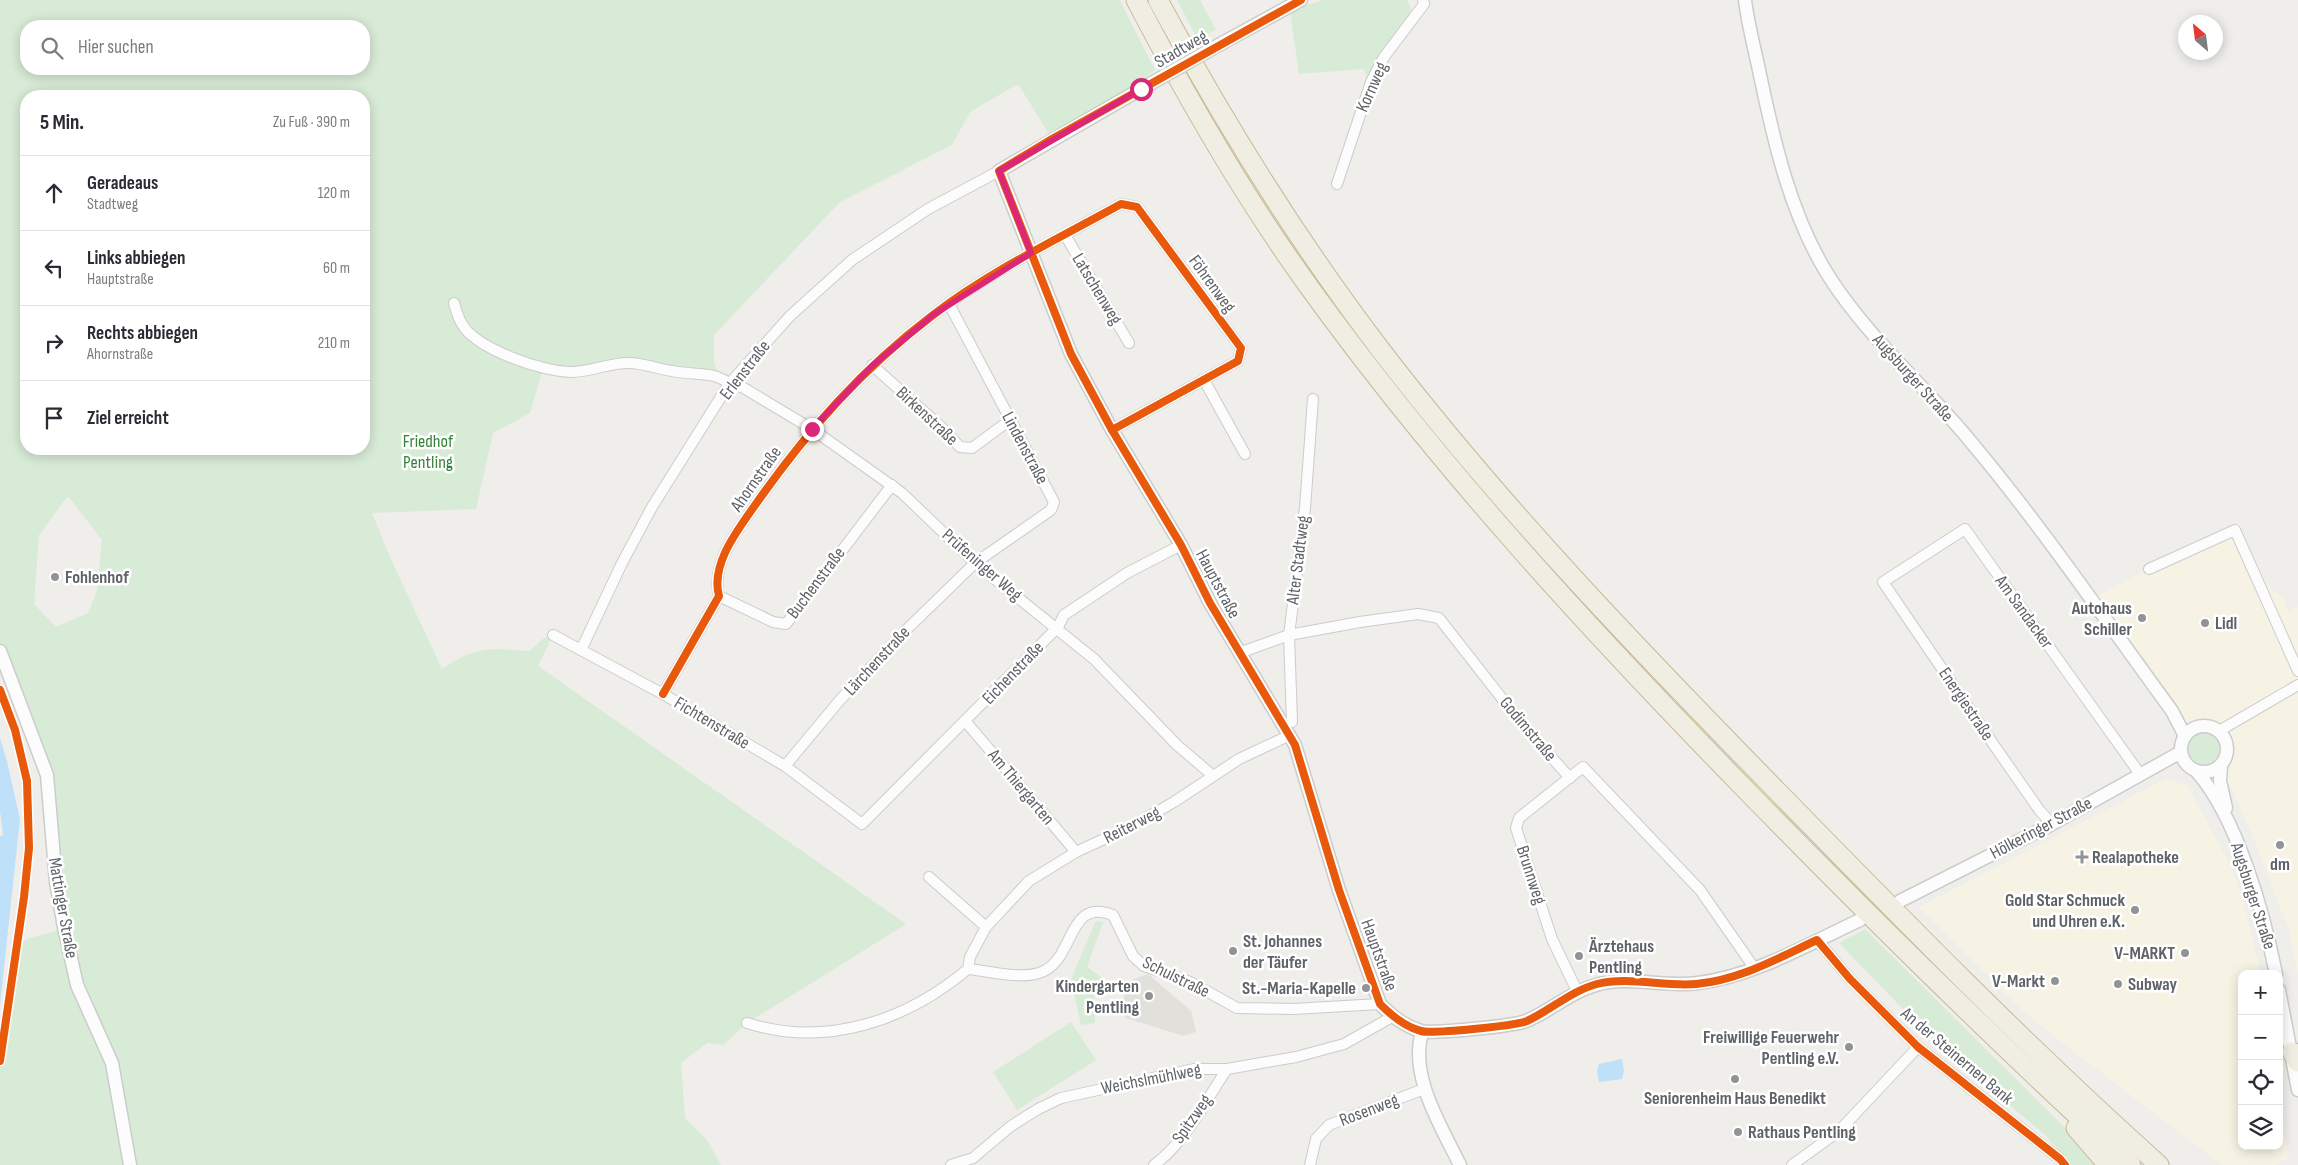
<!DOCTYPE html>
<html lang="de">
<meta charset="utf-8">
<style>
:root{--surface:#fff;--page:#f2f2f3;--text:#2b2b33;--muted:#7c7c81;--line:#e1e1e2}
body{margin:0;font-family:"Sofia Sans Condensed",sans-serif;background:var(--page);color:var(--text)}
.controls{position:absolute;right:15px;bottom:15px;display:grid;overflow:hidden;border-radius:10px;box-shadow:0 2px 12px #0003}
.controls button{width:45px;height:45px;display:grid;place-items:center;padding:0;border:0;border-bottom:1px solid var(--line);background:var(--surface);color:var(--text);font:25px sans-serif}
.compass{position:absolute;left:2178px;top:15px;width:45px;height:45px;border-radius:50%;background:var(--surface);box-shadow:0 2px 12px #0003;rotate:332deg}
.stop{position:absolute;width:15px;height:15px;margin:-11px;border:4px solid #db2777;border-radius:50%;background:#fff}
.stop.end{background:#db2777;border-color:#fff;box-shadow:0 1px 5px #0008}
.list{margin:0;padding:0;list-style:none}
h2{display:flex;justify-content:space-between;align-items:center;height:65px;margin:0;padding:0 20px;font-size:21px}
h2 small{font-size:16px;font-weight:400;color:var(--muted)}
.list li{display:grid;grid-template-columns:32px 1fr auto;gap:15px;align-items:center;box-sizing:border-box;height:75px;padding:0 20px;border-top:1px solid var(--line)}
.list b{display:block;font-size:19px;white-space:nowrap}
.list p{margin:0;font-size:16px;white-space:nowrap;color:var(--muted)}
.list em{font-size:16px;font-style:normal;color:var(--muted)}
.icon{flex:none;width:28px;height:28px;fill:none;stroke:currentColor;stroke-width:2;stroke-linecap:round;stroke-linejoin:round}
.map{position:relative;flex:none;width:2298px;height:1165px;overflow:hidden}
.search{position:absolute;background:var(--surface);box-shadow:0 2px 12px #0003;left:20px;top:20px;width:350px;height:55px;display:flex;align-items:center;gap:12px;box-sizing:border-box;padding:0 18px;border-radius:20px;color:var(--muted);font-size:19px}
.panel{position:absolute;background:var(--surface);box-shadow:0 2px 12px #0003;left:20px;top:90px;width:350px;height:365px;border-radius:20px}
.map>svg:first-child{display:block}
</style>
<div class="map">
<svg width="2298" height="1165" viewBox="0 0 2298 1165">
<rect width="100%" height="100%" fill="#efeeea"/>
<g fill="#f7f3e4">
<path d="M2238 523 2267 585 2284 599 2288 611 2298 607V975L2289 930 2253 837 2233 791 2099 595 2139 574 2162 570 2183 560 2178 549Z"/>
<path d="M2166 779 2187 785 2229 863 2243 899 2261 974H2242V1146H2279V1086L2288 1158 2275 1165H2222L2056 1038 2020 1008 1919 907Z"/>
</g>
<path fill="#e2e0da" d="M1148 974 1191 1011 1196 1032 1183 1036 1126 1018 1122 1010 1127 982Z"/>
<g fill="#d8ebd6" fill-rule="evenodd">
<path d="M0 0H1120L1155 70 1131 87 1049 134 1018 84 970 112 952 145 840 202 714 335C714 358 710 370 729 384L625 364 542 372 530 413 493 433 476 509 372 513 389 555 442 669C476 646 489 648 529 651L544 638 553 635 538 666 906 924 747 1023 723 1045 707 1043 681 1063 685 1118 707 1140 721 1165H0V1063L21 941 64 928 47 775 0 651ZM26 26H364V69H26ZM26 96H364V449H26ZM68 496 102 540 97 591 88 613 56 627 34 604 39 535Z"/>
<path d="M1177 0H1200L1216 30 1197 38Z"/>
<path d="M1323 0H1407L1411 8 1410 17 1367 79 1364 69 1299 74 1290 11Z"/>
<circle cx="2206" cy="748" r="18"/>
<path d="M1096 921 1103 922 1087 967 1101 977 1094 990 1095 1023 1081 1025 1071 979Z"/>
<path d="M1865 929 2071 1134 2096 1165H2072L2045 1135 1930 1037 1839 943Z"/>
<path d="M1071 1022 1096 1060 1017 1110 993 1072Z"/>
</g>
<g fill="#bfe0f9">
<path d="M0 738 7 761 20 819 0 1005V836L3 835 0 811Z"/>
<path d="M1622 1059 1624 1071 1622 1079 1599 1082 1597 1071 1599 1064Z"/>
</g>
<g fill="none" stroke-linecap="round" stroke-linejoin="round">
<defs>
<g id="minor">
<path d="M1337 184 1371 82 1384 57 1424 4 1423 0"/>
<path d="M1065 235 1129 343"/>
<path d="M454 303C456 310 458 318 462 324 476 349 543 372 571 372 591 372 610 362 631 363 645 364 659 369 672 371 686 374 701 373 714 376 724 379 731 385 742 387L812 429 902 493 975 563 1094 659 1177 745 1212 775"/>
<path d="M872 365 940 426 960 447 972 448 1010 420"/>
<path d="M1204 380 1245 454"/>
<path d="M2149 569 2235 530 2298 671"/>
<path d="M719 596 773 622 786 624 892 485"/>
<path d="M553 635 663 694 785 766 862 824 1058 627 1064 615 1127 573 1181 545"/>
<path d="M581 650 622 563 652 507 729 384 790 316 852 260 928 209 999 171"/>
<path d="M1239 653 1289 635 1360 622 1418 614 1439 618 1522 724 1570 778"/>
<path d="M663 694 719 596C710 563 740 527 758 501 809 429 862 369 933 315 990 271 1058 239 1121 204L1137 207 1241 348 1238 361 1112 430"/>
<path d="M966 722 1076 852"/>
<path d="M1292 722 1289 635 1305 508 1313 399"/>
<path d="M2219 731 2298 685"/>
<path d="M785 766 840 700 904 632 975 563 1051 510 1054 502 949 304"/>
<path d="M2052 824 2040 811 1996 748 1883 582 1965 529 2140 774"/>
<path d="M929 877 986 927"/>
<path d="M1817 940 1850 979 1918 1047 2060 1159 2065 1165"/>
<path d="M968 969C991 971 1023 981 1044 971 1075 956 1068 897 1113 915L1133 956 1144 966 1190 982 1237 1008 1293 1009 1380 1004"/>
<path d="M1577 991 1552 939 1516 828 1519 818 1583 767 1700 890 1755 969"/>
<path d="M747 1023C826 1048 906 1021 968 969L970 957 986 927 1029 881 1076 852 1130 827 1174 802 1239 759 1288 736"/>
<path d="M951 1165 973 1158 1011 1126 1038 1109 1061 1098 1194 1069H1227L1296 1057 1344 1044 1392 1017"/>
<path d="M1154 1165C1185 1143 1206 1100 1227 1069"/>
<path d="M1310 1165 1316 1139 1329 1125 1424 1089"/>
<path d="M1792 1165 1839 1131 1918 1047"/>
</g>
<g id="tertiary">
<path d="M1745 0C1748 25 1755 50 1760 75 1774 142 1791 216 1828 275 1867 337 1925 386 1971 442 2043 528 2106 621 2172 711L2185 736"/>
<path d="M1224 42 1301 0"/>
<path d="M1141 89 999 171 1071 354 1112 430 1181 545 1210 603 1295 745 1339 890 1380 1004C1392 1016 1404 1026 1421 1031 1431 1034 1514 1026 1526 1021 1551 1011 1570 992 1596 985 1629 975 1664 988 1698 983 1755 976 1808 944 1860 920"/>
<path d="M0 651 47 775 56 882 64 927 77 985 112 1063 130 1165"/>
<circle cx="2204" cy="749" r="23"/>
<path d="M2221 766 2220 781 2226 808"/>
<path d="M2197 772C2237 817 2264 914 2276 974"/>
<path d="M1900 901 2052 824 2181 752"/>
<path d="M2279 990 2298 1090"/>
<path d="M1422 1032C1409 1076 1441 1126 1460 1165"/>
</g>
<g id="motorway">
<path d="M1136 0C1188 100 1245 199 1312 291 1441 469 1590 630 1743 787 1869 916 1997 1043 2131 1165"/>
<path d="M1158 0C1224 123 1298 242 1383 353 1503 509 1639 650 1777 791 1901 918 2026 1046 2159 1165"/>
<path d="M2292 1052 2298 1062"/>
<path d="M2076 1128 2108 1165"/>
</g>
</defs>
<use href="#minor" stroke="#cbcccc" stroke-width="12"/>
<use href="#tertiary" stroke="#cbcccc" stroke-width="15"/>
<use href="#motorway" stroke="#c8b996" stroke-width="21"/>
<use href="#minor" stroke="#fdfcfc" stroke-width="10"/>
<use href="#tertiary" stroke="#fdfcfc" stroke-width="12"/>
<use href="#motorway" stroke="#f0ede3" stroke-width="19"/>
<defs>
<path id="tertiary-bridge" d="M1141 89 1224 42"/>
</defs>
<use href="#tertiary-bridge" stroke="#cbcccc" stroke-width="15" stroke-linecap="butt"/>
<use href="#tertiary-bridge" stroke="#fdfcfc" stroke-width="12"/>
<defs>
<g id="cycleway">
<path d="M1301 0 1052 139 999 171 1071 354 1112 430 1181 545 1210 603 1295 745 1339 890 1380 1004C1392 1016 1405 1027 1421 1031 1432 1034 1515 1026 1527 1021 1551 1010 1571 991 1597 984 1629 976 1664 987 1696 984 1740 980 1778 958 1817 940L1850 979 1918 1047 2060 1159 2065 1165"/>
<path d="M0 690 15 730 27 781 29 848 24 897 0 1061"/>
<path d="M663 694 719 596C710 563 740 527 758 501 809 429 862 369 933 315 990 271 1058 239 1121 204L1137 207 1241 348 1238 361 1112 430"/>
</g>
</defs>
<use href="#cycleway" stroke="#fff" stroke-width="11"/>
<use href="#cycleway" stroke="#e8590c" stroke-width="8"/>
</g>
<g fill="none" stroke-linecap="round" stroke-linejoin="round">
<path stroke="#db2777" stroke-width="6" d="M812 429 872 366 933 315 1031 253 999 171 1141 89"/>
</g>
<g fill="#919496" stroke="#fff" stroke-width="2">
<circle cx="55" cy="577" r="5"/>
<circle cx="2142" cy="618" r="5"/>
<circle cx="2205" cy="623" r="5"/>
<circle cx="2280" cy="845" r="5"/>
<path d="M2079.5 849.5h5v5h5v5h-5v5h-5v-5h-5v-5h5z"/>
<circle cx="2135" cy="910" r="5"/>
<circle cx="1233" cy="951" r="5"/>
<circle cx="2185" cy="953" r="5"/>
<circle cx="1579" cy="956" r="5"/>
<circle cx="2055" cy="981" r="5"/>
<circle cx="2118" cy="984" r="5"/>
<circle cx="1366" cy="988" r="5"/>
<circle cx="1149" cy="996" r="5"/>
<circle cx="1849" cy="1047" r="5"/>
<circle cx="1735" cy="1079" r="5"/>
<circle cx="1738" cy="1132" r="5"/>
</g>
<g text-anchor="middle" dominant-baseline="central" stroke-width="5" stroke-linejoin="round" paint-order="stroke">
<g font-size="18" fill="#5f6368" stroke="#fff">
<text transform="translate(1181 49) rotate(-30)">Stadtweg</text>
<text transform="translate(1372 87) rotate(-66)">Kornweg</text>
<text transform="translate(1212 284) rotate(54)">Föhrenweg</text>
<text transform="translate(1097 289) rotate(59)">Latschenweg</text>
<text transform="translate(745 370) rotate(-52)">Erlenstraße</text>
<text transform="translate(1913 378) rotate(48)">Augsburger Straße</text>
<text transform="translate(927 416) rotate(43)">Birkenstraße</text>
<text transform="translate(1025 448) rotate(62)">Lindenstraße</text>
<text transform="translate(756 479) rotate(-55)">Ahornstraße</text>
<text transform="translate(1298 560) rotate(-83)">Alter Stadtweg</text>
<text transform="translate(982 565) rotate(41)">Prüfeninger Weg</text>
<text transform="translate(816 583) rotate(-53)">Buchenstraße</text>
<text transform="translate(1218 584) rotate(62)">Hauptstraße</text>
<text transform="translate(2024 612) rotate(54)">Am Sandacker</text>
<text transform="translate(877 661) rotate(-47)">Lärchenstraße</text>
<text transform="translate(1013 673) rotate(-46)">Eichenstraße</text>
<text transform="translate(1966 704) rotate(56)">Energiestraße</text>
<text transform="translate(712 723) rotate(31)">Fichtenstraße</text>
<text transform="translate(1528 729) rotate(50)">Godimstraße</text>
<text transform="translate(1021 787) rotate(50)">Am Thiergarten</text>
<text transform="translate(1132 825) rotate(-27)">Reiterweg</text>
<text transform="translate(2041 828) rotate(-28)">Hölkeringer Straße</text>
<text transform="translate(1531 875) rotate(72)">Brunnweg</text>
<text transform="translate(2253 896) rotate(72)">Augsburger Straße</text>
<text transform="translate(63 908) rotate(80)">Mattinger Straße</text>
<text transform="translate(1379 955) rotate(70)">Hauptstraße</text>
<text transform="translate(1176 977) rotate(26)">Schulstraße</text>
<text transform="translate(1957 1056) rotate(40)">An der Steinernen Bank</text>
<text transform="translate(1151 1079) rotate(-11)">Weichslmühlweg</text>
<text transform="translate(1369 1110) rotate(-21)">Rosenweg</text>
<text transform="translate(1192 1119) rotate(-55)">Spitzweg</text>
</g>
<g font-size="18" fill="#348238" stroke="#fff">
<text x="428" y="441">Friedhof<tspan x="428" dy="21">Pentling</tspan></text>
</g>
<g font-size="18" font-weight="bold" fill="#5f6368" stroke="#fff" text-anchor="start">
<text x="65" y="577">Fohlenhof</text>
<text x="2132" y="608" text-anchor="end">Autohaus<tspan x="2132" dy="21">Schiller</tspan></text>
<text x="2215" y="623">Lidl</text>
<text x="2092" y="857">Realapotheke</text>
<text x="2280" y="864" text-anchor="middle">dm</text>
<text x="2125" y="900" text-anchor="end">Gold Star Schmuck<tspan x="2125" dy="21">und Uhren e.K.</tspan></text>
<text x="1243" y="941">St. Johannes<tspan x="1243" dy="21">der Täufer</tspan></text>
<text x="1589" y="946">Ärztehaus<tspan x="1589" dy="21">Pentling</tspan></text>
<text x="2175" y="953" text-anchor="end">V-MARKT</text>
<text x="2045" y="981" text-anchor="end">V-Markt</text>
<text x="2128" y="984">Subway</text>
<text x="1139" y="986" text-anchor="end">Kindergarten<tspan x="1139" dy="21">Pentling</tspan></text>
<text x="1356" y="988" text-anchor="end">St.-Maria-Kapelle</text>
<text x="1839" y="1037" text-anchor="end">Freiwillige Feuerwehr<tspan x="1839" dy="21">Pentling e.V.</tspan></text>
<text x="1735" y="1098" text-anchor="middle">Seniorenheim Haus Benedikt</text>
<text x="1748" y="1132">Rathaus Pentling</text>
</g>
</g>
</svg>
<div class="controls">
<button>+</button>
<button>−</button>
<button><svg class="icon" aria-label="locate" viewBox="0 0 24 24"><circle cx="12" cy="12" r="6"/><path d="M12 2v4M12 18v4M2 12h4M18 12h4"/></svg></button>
<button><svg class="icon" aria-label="layers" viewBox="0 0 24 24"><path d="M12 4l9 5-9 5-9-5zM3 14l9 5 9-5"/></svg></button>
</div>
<svg class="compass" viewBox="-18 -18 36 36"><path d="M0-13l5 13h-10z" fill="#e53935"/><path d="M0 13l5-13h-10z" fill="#7c7c81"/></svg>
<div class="stop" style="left:1141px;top:89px"></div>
<div class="stop end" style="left:812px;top:429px"></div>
<div class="search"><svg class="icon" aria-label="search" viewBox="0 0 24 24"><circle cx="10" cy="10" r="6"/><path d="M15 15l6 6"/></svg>Hier suchen</div>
<section class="panel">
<h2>5 Min.<small>Zu Fuß · 390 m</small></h2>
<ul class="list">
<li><svg class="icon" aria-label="ahead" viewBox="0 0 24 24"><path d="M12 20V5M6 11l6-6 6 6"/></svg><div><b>Geradeaus</b><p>Stadtweg</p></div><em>120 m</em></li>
<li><svg class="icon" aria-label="left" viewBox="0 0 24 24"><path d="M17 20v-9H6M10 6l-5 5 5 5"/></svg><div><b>Links abbiegen</b><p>Hauptstraße</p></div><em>60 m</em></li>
<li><svg class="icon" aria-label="right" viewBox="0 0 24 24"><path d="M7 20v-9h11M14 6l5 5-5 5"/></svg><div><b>Rechts abbiegen</b><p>Ahornstraße</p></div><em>210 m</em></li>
<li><svg class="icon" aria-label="arrive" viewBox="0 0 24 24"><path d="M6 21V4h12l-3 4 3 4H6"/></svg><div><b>Ziel erreicht</b></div></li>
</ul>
</section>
</div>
